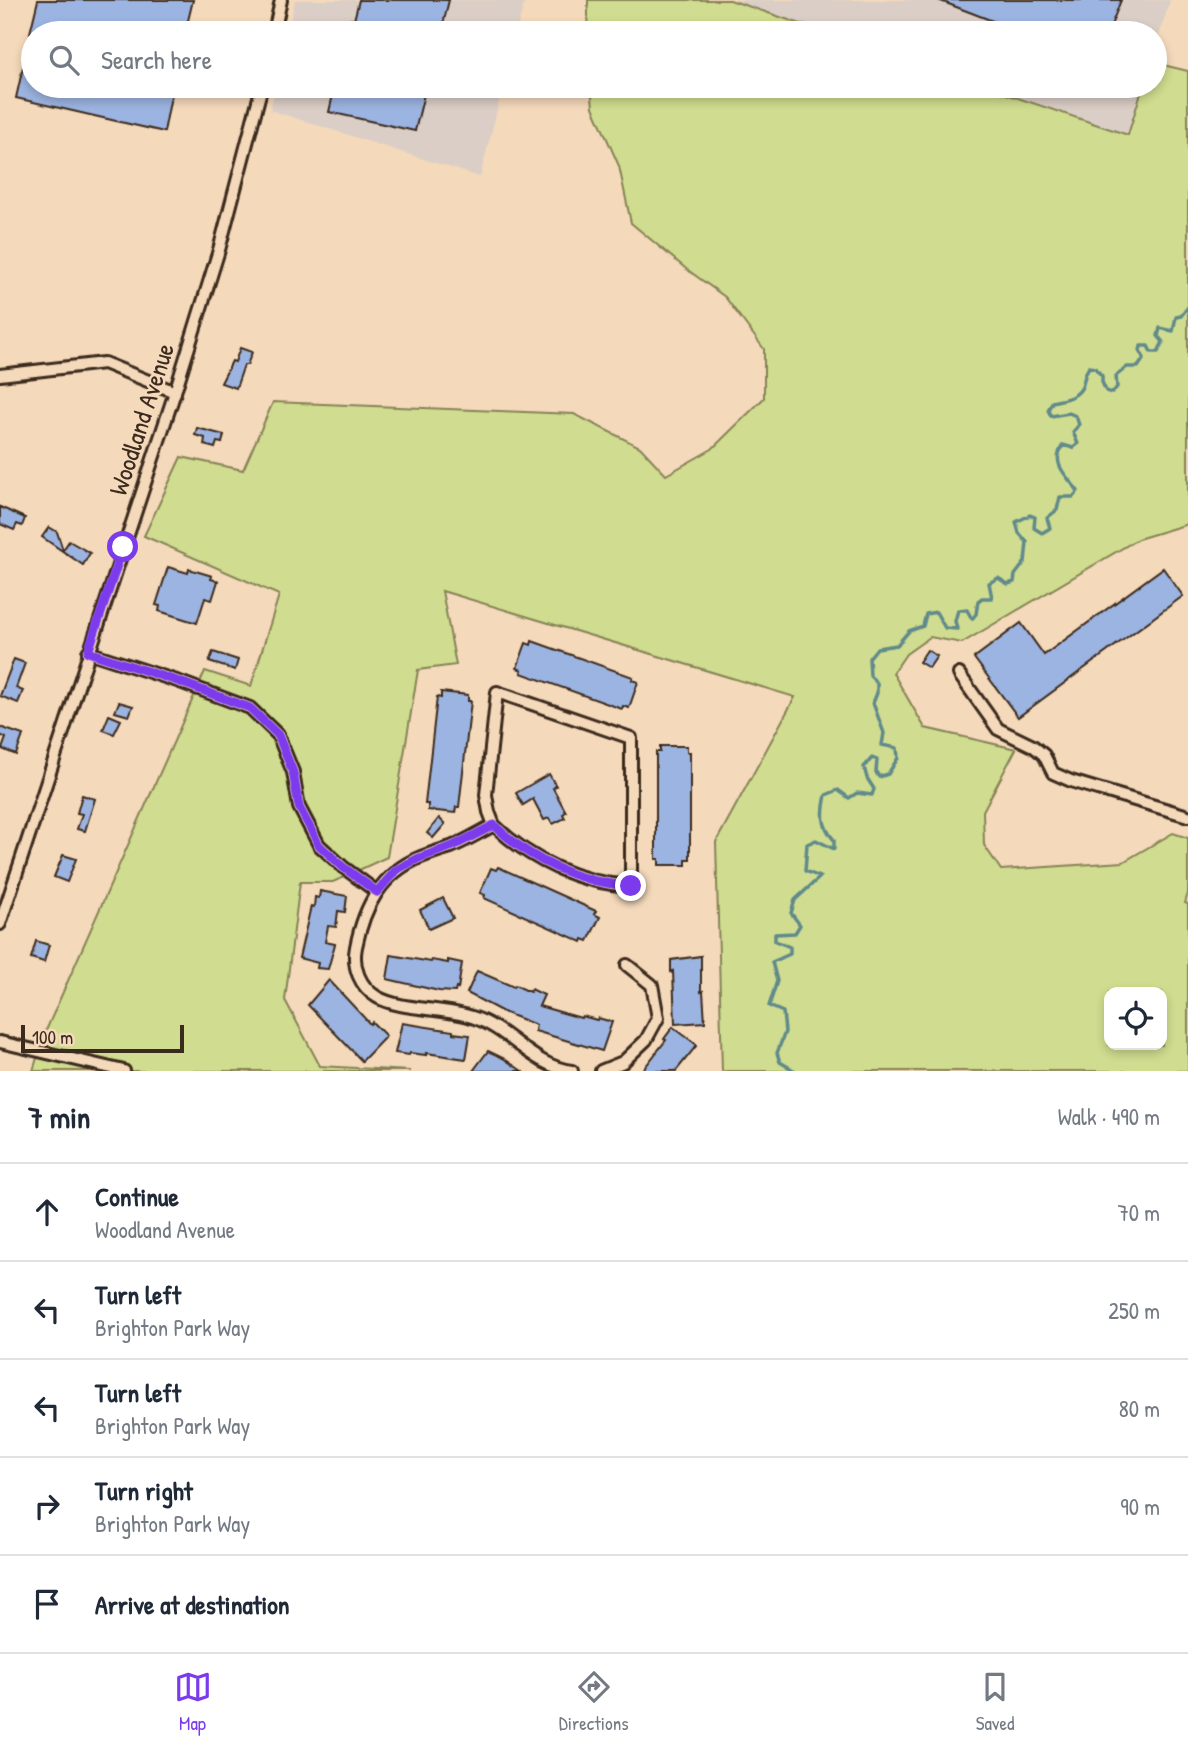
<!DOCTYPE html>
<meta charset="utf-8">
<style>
:root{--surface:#fff;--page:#f6f6f7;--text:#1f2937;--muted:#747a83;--line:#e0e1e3;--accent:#7c3aed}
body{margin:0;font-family:"Patrick Hand",sans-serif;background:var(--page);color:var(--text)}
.controls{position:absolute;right:21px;bottom:21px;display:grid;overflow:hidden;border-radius:14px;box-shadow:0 4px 10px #0003}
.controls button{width:63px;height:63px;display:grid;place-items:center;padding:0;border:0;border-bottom:2px solid var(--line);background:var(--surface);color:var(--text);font:35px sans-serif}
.scale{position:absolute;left:21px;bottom:18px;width:163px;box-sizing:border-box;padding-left:7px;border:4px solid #3b2a1e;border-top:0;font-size:19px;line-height:24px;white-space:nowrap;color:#3b2a1e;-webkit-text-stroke:5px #f4d9bb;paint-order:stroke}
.stop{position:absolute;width:21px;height:21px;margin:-16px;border:5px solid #7c3aed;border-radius:50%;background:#fff}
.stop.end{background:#7c3aed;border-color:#fff;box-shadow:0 2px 7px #0008}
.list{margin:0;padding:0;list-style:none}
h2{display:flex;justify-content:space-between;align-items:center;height:91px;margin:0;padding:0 28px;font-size:30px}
h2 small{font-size:23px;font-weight:400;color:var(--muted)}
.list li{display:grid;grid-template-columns:46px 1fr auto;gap:21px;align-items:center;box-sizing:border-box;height:98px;padding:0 28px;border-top:2px solid var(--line)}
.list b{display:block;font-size:26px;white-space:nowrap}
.list p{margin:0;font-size:23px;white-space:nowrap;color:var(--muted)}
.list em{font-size:23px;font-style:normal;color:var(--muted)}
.icon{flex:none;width:38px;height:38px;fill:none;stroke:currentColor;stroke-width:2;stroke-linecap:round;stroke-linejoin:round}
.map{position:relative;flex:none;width:1188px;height:1071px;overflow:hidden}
.search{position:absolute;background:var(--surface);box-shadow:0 4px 10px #0003;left:21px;right:21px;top:21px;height:77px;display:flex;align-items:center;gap:18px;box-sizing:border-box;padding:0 24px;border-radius:38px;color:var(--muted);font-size:26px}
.sheet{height:581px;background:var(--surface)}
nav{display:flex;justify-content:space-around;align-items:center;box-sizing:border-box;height:98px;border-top:2px solid var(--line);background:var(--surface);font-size:19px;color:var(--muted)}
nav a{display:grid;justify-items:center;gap:4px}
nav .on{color:var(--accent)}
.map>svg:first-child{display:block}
</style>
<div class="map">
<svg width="1188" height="1071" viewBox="0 0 1188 1071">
<rect width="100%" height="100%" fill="#f4d9bb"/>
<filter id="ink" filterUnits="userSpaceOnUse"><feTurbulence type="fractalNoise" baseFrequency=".0143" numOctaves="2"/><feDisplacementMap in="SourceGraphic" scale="14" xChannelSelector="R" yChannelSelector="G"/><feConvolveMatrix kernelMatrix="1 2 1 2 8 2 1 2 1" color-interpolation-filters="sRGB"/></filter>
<g filter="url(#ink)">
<g fill="#dacec6">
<path d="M295 0H525L516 33H288Z"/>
<path d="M730 0H1170L1155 49V33H827Z"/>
<path d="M276 86H503L480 177 270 110Z"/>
<path d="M982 86H1143L1128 135Z"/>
</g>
<g fill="#d0dc8f" stroke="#868356" stroke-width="2" fill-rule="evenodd">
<path d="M588 0H730L827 33H588Z"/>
<path d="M1155 63 1188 71V524L1138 539 962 643 930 637 906 654 893 673 925 728 1016 749 983 811 984 845 1001 870 1123 862 1173 833 1188 838V893L1185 903 1188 904V1071H722L716 842 795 697 442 591 456 665 418 670 387 857 333 882H300L285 1000 320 1066 410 1071H33L44 1035 205 671 251 686 279 595 144 536 181 457 243 470 273 402 574 414 640 447 666 475 712 449 764 398V349L725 297 685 268 631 223 619 166 593 107 591 86H982L1128 135 1143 86H1155ZM1109 992H1162V1045H1109Z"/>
</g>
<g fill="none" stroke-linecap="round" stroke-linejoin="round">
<path stroke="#608a8b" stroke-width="3.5" d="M795 1071 780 1062 777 1053 785 1032 783 1012 769 1006 777 981 772 962 790 954V947L775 941V934L795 933 800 925 791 913 795 900 820 877 805 871 807 844 816 840 834 849V840C821 825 822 814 826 795L838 790 849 798 857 793 872 795 874 789 867 778 864 767 872 758 877 760 876 772 879 777 888 774 898 758 897 748 882 745 884 733 873 703 877 693V683L870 676 869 658 877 648 897 645 909 631 923 626 926 614 936 612 945 628 957 629 955 621 958 610H967L972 619 976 614 978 601 982 598H992L989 583 998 578 1008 584 1014 582 1015 575 1025 562 1027 542 1019 533 1016 522 1030 515 1035 517 1034 528 1042 533 1050 528 1047 518 1057 510 1060 497H1073L1078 491C1067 476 1050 464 1063 445L1073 448 1078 444 1073 432 1079 425 1076 416 1069 413 1051 416 1048 410 1052 402C1064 399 1079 398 1083 384 1085 377 1084 374 1089 367L1095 368 1102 376V382L1106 391 1112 393 1117 387 1116 376 1127 367H1138L1144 358 1140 351 1141 346H1148L1151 352H1158L1163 342 1158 336 1160 328 1173 331 1176 317 1181 316 1188 307"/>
</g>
<g fill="#9cb4e1" stroke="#3b2a1e" stroke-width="2">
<path d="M38 0H193L185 33H30Z"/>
<path d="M359 0H449L441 33H347L350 19 354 20Z"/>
<path d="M938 0H1121L1108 33H1024Z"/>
<path d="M30 36H33V86H173L164 132 16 98Z"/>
<path d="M335 86H426L415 131 329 112Z"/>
<path d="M240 348 252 352 247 365H244L236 388 221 383 232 361 235 362Z"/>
<path d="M197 428 224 435 222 443 217 442 215 448 204 445 205 438 195 435Z"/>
<path d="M0 507 25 518 22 526 17 524 14 530 0 524Z"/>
<path d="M49 527 57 532 63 550 69 541 90 553 83 565 42 537Z"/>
<path d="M168 567 188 573 189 569 212 576 211 579 218 581 212 600 205 598 197 623 159 611 160 606 156 605Z"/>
<path d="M1163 568 1183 596 1018 717 974 658 1021 623 1044 655Z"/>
<path d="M532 641 633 677 632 680 638 682 629 708 623 706 622 709 521 673 522 670 517 668 526 643 531 645Z"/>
<path d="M927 650 937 656 929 668 919 662Z"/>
<path d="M213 652 238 660 235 670 209 662Z"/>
<path d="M14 659 25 663 16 688 23 691 18 703 0 696Z"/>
<path d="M441 692 468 695V701H471L459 807H456L455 813 428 810V804H425L437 697 441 698Z"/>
<path d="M119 702 133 706 129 716 115 712Z"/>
<path d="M109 715 121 720 114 734 103 730Z"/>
<path d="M0 727 23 735 16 755 2 749 6 738 0 735Z"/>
<path d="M660 746H687V752H690V859H686V865H659V859H656V752H660Z"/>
<path d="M549 774 556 786 553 788 566 812 563 814 565 818 553 824 549 818 544 820 533 799 523 805 516 793Z"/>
<path d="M82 795 95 799 85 831 77 829 82 814 77 813Z"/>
<path d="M439 818 445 824 433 838 427 833Z"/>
<path d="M63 855 76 859 67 882 54 877Z"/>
<path d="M498 867 596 911 594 914 600 917 588 941 583 939 582 942 484 898 485 895 480 893 491 868 496 870Z"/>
<path d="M320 891 347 896 345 912 338 911 336 927 328 926 325 942 335 944 328 969 317 968 318 963 299 958 311 906 314 907 315 897 319 898Z"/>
<path d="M443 898 453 918 429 929 420 910Z"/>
<path d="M36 941 49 945 44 962 31 958Z"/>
<path d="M391 955 431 962 432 960 448 963V960L462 963 458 989 456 988 455 992 439 991 387 979Z"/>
<path d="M701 956V992L703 991 705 1022 675 1024 673 971 671 972V960Z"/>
<path d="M477 971 514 987 515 985 530 992 531 989 544 995 539 1006 581 1018 582 1016 597 1020 598 1018 612 1022 602 1051 535 1031 536 1025 503 1012 467 993Z"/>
<path d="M329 980 370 1024 372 1022 386 1036 362 1061 308 1005Z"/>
<path d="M402 1023 453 1031V1033L470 1035 466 1059 426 1053V1055L410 1053 409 1055 395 1053Z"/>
<path d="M673 1027 697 1045 676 1071H642L666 1040 664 1039Z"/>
<path d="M488 1051 503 1058 522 1071H473Z"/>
</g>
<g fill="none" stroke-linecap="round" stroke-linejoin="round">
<defs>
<g id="minor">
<path d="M274 33 281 0"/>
<path d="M0 375 104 363 175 392"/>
<path d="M88 652 180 682 250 708 278 735 293 772 299 807 319 845 343 867 377 892"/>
<path d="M959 674 998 729 1033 746 1044 755 1053 773 1071 781 1188 816"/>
<path d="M494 825 489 812 486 795 497 692 631 738V886C579 883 531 861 494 825 480 832 466 841 451 847 441 850 431 853 421 857 381 873 364 907 356 947 352 967 360 987 377 997 401 1011 445 1007 475 1018 510 1030 534 1067 572 1071"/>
<path d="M0 924 175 392 219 250 262 86"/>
<path d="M0 1042 124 1071"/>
<path d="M601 1071 623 1062 646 1040 658 1018 652 985 627 965"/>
</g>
</defs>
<use href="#minor" stroke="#3b2a1e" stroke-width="16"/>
<use href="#minor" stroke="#f4d9bb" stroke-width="10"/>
</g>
</g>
<g fill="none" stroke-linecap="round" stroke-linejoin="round" filter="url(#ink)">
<path stroke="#7c3aed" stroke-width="9" d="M123 547 88 652 180 682 250 708 278 735 293 772 299 807 319 845 343 867 377 892 396 870 419 858 453 846 494 825C531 861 579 883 631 886"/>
</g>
<g text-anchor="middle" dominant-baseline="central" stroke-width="5" stroke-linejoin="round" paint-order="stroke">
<g font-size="26" fill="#3b2a1e" stroke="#f4d9bb">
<text transform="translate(141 419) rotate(-72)">Woodland Avenue</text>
</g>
</g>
</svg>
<div class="controls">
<button><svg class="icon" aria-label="locate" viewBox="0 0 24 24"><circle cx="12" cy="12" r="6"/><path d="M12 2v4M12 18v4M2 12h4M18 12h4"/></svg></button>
</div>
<div class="scale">100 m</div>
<div class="stop" style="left:123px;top:547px"></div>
<div class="stop end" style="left:631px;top:886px"></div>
<div class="search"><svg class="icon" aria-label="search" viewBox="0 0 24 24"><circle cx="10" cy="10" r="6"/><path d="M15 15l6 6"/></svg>Search here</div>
</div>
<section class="sheet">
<h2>7 min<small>Walk · 490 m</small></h2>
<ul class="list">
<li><svg class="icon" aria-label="ahead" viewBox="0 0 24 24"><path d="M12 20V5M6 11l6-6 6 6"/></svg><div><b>Continue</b><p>Woodland Avenue</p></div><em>70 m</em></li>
<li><svg class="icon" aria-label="left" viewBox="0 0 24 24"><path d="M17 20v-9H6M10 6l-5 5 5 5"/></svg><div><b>Turn left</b><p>Brighton Park Way</p></div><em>250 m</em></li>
<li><svg class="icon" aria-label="left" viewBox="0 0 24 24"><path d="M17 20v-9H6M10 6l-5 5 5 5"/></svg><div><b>Turn left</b><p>Brighton Park Way</p></div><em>80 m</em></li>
<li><svg class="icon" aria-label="right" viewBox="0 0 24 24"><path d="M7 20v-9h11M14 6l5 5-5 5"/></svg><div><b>Turn right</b><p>Brighton Park Way</p></div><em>90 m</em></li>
<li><svg class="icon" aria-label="arrive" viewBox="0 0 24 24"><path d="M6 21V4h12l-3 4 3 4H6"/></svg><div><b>Arrive at destination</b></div></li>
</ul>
</section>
<nav>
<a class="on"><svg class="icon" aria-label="map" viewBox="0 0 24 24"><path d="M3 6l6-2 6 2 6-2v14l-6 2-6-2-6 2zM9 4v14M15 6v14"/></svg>Map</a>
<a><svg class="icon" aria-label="directions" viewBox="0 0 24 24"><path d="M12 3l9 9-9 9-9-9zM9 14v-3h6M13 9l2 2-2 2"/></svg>Directions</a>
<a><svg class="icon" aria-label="saved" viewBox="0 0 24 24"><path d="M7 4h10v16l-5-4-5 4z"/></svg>Saved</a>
</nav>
